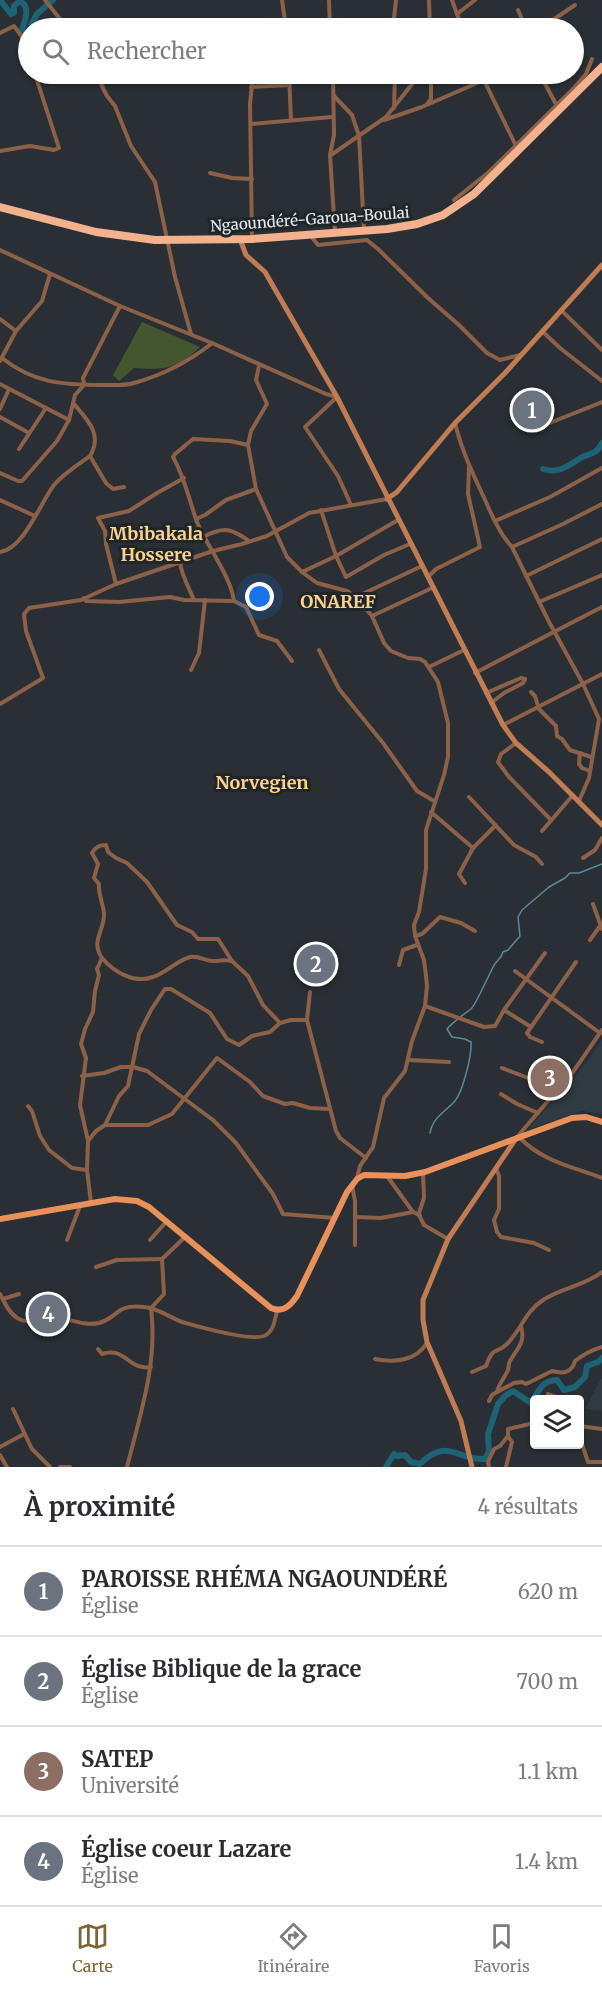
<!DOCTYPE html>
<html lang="fr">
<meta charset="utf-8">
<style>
:root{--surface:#fff;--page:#f2f2f3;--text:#2b2b33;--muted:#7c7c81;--line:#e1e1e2;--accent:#806534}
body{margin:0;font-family:Merriweather,serif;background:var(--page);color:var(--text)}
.controls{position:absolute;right:18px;bottom:18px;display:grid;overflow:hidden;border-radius:6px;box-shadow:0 2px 4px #0004}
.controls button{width:54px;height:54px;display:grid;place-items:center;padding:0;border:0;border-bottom:2px solid var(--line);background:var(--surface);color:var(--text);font:30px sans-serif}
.you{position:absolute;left:260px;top:597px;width:21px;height:21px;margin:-15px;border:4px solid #fff;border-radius:50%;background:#1a73e8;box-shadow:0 0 0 9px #1a73e833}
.badge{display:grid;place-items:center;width:39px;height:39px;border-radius:50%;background:var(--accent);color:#fff;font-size:20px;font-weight:700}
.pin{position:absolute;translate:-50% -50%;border:3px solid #fff;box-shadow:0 2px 6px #0006}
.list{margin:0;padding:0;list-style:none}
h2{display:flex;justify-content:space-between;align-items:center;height:78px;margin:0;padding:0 24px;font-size:26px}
h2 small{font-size:20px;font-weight:400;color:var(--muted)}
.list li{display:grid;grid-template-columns:39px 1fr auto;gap:18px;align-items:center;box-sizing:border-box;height:90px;padding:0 24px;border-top:2px solid var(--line)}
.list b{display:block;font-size:22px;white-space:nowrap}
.list p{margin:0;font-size:20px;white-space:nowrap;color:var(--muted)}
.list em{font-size:20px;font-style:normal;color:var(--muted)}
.icon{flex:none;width:33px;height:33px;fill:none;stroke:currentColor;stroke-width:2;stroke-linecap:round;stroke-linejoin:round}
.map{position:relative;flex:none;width:602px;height:1467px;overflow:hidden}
.search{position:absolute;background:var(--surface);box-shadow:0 2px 4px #0004;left:18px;right:18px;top:18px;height:66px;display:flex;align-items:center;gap:15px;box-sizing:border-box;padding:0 21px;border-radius:33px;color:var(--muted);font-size:22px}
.sheet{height:438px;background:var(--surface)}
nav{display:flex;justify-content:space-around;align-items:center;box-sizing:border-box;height:84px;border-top:2px solid var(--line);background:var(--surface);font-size:16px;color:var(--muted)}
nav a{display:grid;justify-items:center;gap:3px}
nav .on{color:var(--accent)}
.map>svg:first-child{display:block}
</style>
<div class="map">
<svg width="602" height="1467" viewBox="0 0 602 1467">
<rect width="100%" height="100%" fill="#292f34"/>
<g fill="#2f3a42">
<path d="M602 1039V1114L582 1111 529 1129V1128L587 1062Z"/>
<path d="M602 1378V1411L585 1409 600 1380Z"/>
</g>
<path fill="#44562f" d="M142 322 200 347C177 369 165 370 134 368L119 381 113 375Z"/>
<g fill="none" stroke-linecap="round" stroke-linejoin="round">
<path stroke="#5b8b9a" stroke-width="1.5" d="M430 1133C433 1117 445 1112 455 1101 463 1091 472 1055 471 1042L465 1039 452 1037 447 1029C454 1021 463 1015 471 1009 475 1006 490 973 493 967 496 960 501 960 503 952L508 950 520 936 518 917 522 910 549 887 565 878 570 873H579L602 864"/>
<g stroke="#1e6276" stroke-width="6">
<path d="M0 0 11 14 14 13V6L20 1C31 7 25 20 22 30L28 34"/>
<path d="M51 2 53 0"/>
<path d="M34 28 31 25 37 14 46 6"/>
<path d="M543 469C557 474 567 467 579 459 589 452 595 457 602 443"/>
<path d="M386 1467 394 1454 397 1456 405 1455 411 1462 420 1464C447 1437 456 1460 485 1459L489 1451 488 1434 498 1404 505 1396 513 1391 531 1403C539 1391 541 1381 557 1380L564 1390 575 1387 585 1377 587 1366 598 1362 602 1358"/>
</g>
<g stroke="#8d6148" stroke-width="4">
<path d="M45 0 67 28"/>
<path d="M282 0 286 28"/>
<path d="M329 0 330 28"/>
<path d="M429 0 430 28"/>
<path d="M452 0 462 28"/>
<path d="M518 10 526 28"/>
<path d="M457 14 475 0"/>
<path d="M393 28 396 0"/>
<path d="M478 28 492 21 497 28"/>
<path d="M541 28 575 5"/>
<path d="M0 33 14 26 28 45"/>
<path d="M96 74 107 96 115 106 131 146 155 182 175 277 191 334"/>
<path d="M289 74 291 120"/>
<path d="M333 74 334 135 330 155 335 233"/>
<path d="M481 74 516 146"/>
<path d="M537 74 543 80 557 106"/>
<path d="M251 87 290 85"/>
<path d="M334 96 352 115 359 136 364 230"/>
<path d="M427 104 431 99V74"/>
<path d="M394 108 395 74"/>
<path d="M384 120 422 107 484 80"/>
<path d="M251 124 332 117"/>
<path d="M0 151 30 146 54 150 59 148 35 74"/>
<path d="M331 155 386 117 420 74"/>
<path d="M210 173 232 178 252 179"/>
<path d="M454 200 489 172 573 89 586 74 592 59"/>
<path d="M310 235 318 245 367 240 378 249 428 298 459 325 487 353 500 360 520 355"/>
<path d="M252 238 250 104 252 84 256 74"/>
<path d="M0 250 120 306 212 343 326 394 337 397"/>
<path d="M561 310 602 350"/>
<path d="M0 319 16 331"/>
<path d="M542 331 560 348 602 381"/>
<path d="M2 358C33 383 63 385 102 385 112 385 124 386 134 383 163 375 188 362 211 344"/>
<path d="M0 361 16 331 42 301 50 274"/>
<path d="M259 366 256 380 267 404 251 431 248 445 256 489 287 557 302 572 317 583 347 591 356 597 372 616 384 643 391 651 408 658 420 659 425 662 438 682 448 723V757L444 775 426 830V869L419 912 414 925 415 936 424 960 426 976 427 986 425 1006 412 1041 405 1071 384 1098 373 1147 360 1166 357 1178"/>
<path d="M0 384 69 420 75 395 84 385 83 378 120 306"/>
<path d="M337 397 305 427 338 476 351 505"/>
<path d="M0 409 9 389"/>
<path d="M0 417 29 433"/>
<path d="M455 423C462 452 474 476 486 502 493 518 500 534 512 547L548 620 583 684 599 719 589 778 579 801"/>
<path d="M547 424 602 402"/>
<path d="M19 449 46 408"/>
<path d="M90 456 106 483 113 489 124 487"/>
<path d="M0 473 18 481H22L57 441 69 420"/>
<path d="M0 500 35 516"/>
<path d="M321 510 336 556 346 577 384 555 410 544"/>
<path d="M196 519 205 515 226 500 256 489"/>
<path d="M495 521 550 497 602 468"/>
<path d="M205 536C225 526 232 529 249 541"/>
<path d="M512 547 563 524 602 504"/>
<path d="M0 552C24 549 40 503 54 485 63 474 79 464 90 456 103 435 88 420 74 404"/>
<path d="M180 563C182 576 189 588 194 600"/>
<path d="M302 572 336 556 398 520"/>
<path d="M526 576 602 539"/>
<path d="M428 577 436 569 480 547 468 494 469 467"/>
<path d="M116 584 106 544 105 531 98 518 129 511 157 493 184 478"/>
<path d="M356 597 422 566"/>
<path d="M84 598 86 601 119 602 170 597 184 600 234 601C231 577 207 546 197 522 189 500 185 478 173 457L175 454 193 439 230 441 248 445"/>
<path d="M234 601 246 607 259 635 277 641 292 661"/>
<path d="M539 602 602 575"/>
<path d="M372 616 432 588"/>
<path d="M319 650 339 689 383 743 417 791 434 801"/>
<path d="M429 667 464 650"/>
<path d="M191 670 199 653 205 600"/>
<path d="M475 673 602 607"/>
<path d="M531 692 535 696 539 709 556 726 557 736 562 739 570 750 591 757"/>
<path d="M486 693 521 678 525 679"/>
<path d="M491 703 504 693 523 683 525 679"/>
<path d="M0 704 43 678 26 631 24 614 29 608 81 600 116 584 213 551 242 544 267 536 309 513 387 499"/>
<path d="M503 725 602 674"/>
<path d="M516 743 501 754 498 762 509 777 551 820"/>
<path d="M580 753 579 764 582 768 590 771"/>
<path d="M469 797 514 845 536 857 542 864"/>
<path d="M431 812 473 848 495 826"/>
<path d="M542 831 573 795"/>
<path d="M583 858 595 850 602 838"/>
<path d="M465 883 459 874 473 848"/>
<path d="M593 904 602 929"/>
<path d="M415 936 422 934 440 917 461 923 475 931"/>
<path d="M590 940 600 926"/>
<path d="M102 958C114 972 134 984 153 977 166 973 176 961 190 957 197 955 206 961 213 961 222 961 223 959 232 961"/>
<path d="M399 965 403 950 417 945"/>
<path d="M515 971 600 1033"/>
<path d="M310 992 307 1020 336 1131 340 1138 366 1158"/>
<path d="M425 1006 484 1027 495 1026 504 1010 545 953"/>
<path d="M504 1010 531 1027"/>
<path d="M542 1042 530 1037 527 1033 576 962"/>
<path d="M409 1060 449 1062"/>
<path d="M502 1068 531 1079 554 1094"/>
<path d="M82 1076 104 1073 121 1067H133L147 1071 213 1120 236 1143 273 1194 283 1214 335 1218"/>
<path d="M501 1094 517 1104 538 1113"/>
<path d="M28 1106 32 1111 40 1136 49 1150 72 1168 87 1170"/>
<path d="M106 1125H148L172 1114 217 1058 250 1082 263 1096 285 1104 293 1103 310 1108 330 1109"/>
<path d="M517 1137 573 1072 602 1030"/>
<path d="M520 1138C542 1161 573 1167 602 1178"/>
<path d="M88 1141 96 1131 105 1125 119 1096 128 1086 139 1034 151 1010 165 989H171L210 1013 227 1039 239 1045 252 1036 270 1032 280 1023"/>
<path d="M496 1168 499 1176V1209L494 1220 497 1232 501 1237 534 1243 549 1250"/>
<path d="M387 1176 413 1212"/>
<path d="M352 1185 355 1201V1245"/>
<path d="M91 1203 87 1170 88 1141 80 1105 86 1058 81 1044 85 1029 93 1012 95 991 99 975 97 969 102 958C90 940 105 931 104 913 103 903 98 894 99 884L94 878 98 864 92 853C96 847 99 845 106 845L108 852 116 858 127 863 147 882 177 925 192 932 198 939H218L232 961 248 976 263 1005 280 1023 291 1020H307"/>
<path d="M420 1216 419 1213 424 1198 423 1173"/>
<path d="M356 1217 381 1218 413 1212 419 1215 424 1225 448 1239"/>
<path d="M67 1240 80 1206"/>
<path d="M150 1240 166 1222"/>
<path d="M96 1267 117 1260 162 1259"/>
<path d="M0 1294C4 1302 10 1315 19 1319 31 1325 38 1316 49 1316 65 1316 82 1327 99 1323 120 1317 114 1304 144 1307 158 1308 169 1317 182 1322 196 1326 255 1343 266 1335 274 1330 275 1319 277 1311"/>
<path d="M3 1299 19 1294"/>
<path d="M98 1349 102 1354C125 1346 129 1371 151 1367"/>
<path d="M375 1359C394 1363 416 1361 427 1343"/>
<path d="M472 1372 486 1366C494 1344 496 1355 507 1344 521 1330 525 1312 543 1300 561 1288 584 1286 602 1272"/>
<path d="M497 1392 514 1383 522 1382 526 1384 552 1371C563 1374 572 1373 575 1361 584 1354 592 1350 602 1347"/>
<path d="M548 1394 564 1400"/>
<path d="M489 1401 492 1395 497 1392C499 1383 504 1379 508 1370 509 1367 508 1364 510 1361 517 1348 526 1343 521 1326"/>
<path d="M13 1409 32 1449 50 1467"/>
<path d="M580 1412V1421"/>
<path d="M580 1426 602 1429"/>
<path d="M580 1442 582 1444 588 1462H602"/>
<path d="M0 1447 24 1434"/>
<path d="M0 1455 7 1467"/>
<path d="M60 1467H70"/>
<path d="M127 1467C140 1415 158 1363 151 1308L164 1294 162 1259 185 1237"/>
<path d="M489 1467 488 1462 494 1449 500 1446 508 1436"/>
<path d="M506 1467 512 1442 508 1436V1429L534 1423"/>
</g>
<g stroke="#c27c53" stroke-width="5">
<path d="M240 239 246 255 265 272 337 397 503 725 516 743 549 772 602 825"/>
<path d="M387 499 397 492 455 423 505 373 602 265"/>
<path d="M472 1467 461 1421 427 1342 423 1320V1300L448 1239 515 1140"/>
</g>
<path stroke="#ea915b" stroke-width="6" d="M0 1219 115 1199 137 1201 149 1207 271 1308C283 1313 290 1306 297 1296L347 1192 357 1179 364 1175 405 1176 425 1172 572 1118 586 1117 602 1122"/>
<path stroke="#f3b28d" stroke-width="8" d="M0 207 96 232 155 240 252 239 387 229 417 224 443 215 474 194 602 67"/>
</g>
<g text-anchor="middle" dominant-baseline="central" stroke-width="6" stroke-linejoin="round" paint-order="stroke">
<g font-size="15" fill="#e8ecef" stroke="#20252a">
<text transform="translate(310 219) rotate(-4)">Ngaoundéré-Garoua-Boulai</text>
</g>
<g font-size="18" font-weight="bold" fill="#fcd38c" stroke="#20252a">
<text x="156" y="533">Mbibakala<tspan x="156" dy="21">Hossere</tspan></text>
<text x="338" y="601">ONAREF</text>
<text x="262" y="782">Norvegien</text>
</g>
</g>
</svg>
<div class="controls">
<button><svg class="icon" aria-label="layers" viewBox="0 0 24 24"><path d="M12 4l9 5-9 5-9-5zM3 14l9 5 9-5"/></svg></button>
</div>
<div class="you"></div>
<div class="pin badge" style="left:532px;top:410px;background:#6b7280">1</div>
<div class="pin badge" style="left:316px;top:964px;background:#6b7280">2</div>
<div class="pin badge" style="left:550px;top:1078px;background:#8d6e63">3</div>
<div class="pin badge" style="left:48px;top:1314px;background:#6b7280">4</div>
<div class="search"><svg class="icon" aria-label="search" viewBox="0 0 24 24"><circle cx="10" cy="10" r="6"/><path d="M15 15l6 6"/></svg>Rechercher</div>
</div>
<section class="sheet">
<h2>À proximité<small>4 résultats</small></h2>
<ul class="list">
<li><span class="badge" style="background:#6b7280">1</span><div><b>PAROISSE RHÉMA NGAOUNDÉRÉ</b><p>Église</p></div><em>620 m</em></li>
<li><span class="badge" style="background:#6b7280">2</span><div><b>Église Biblique de la grace</b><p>Église</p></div><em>700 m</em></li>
<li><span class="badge" style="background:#8d6e63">3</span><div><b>SATEP</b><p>Université</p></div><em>1.1 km</em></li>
<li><span class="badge" style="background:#6b7280">4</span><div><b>Église coeur Lazare</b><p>Église</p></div><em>1.4 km</em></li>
</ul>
</section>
<nav>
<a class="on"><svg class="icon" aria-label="map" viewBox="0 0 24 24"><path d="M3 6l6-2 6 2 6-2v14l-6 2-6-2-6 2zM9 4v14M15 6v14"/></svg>Carte</a>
<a><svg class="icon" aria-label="directions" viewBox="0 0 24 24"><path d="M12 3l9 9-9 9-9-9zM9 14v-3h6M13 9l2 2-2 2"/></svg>Itinéraire</a>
<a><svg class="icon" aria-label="saved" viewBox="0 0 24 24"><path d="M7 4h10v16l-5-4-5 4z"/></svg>Favoris</a>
</nav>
